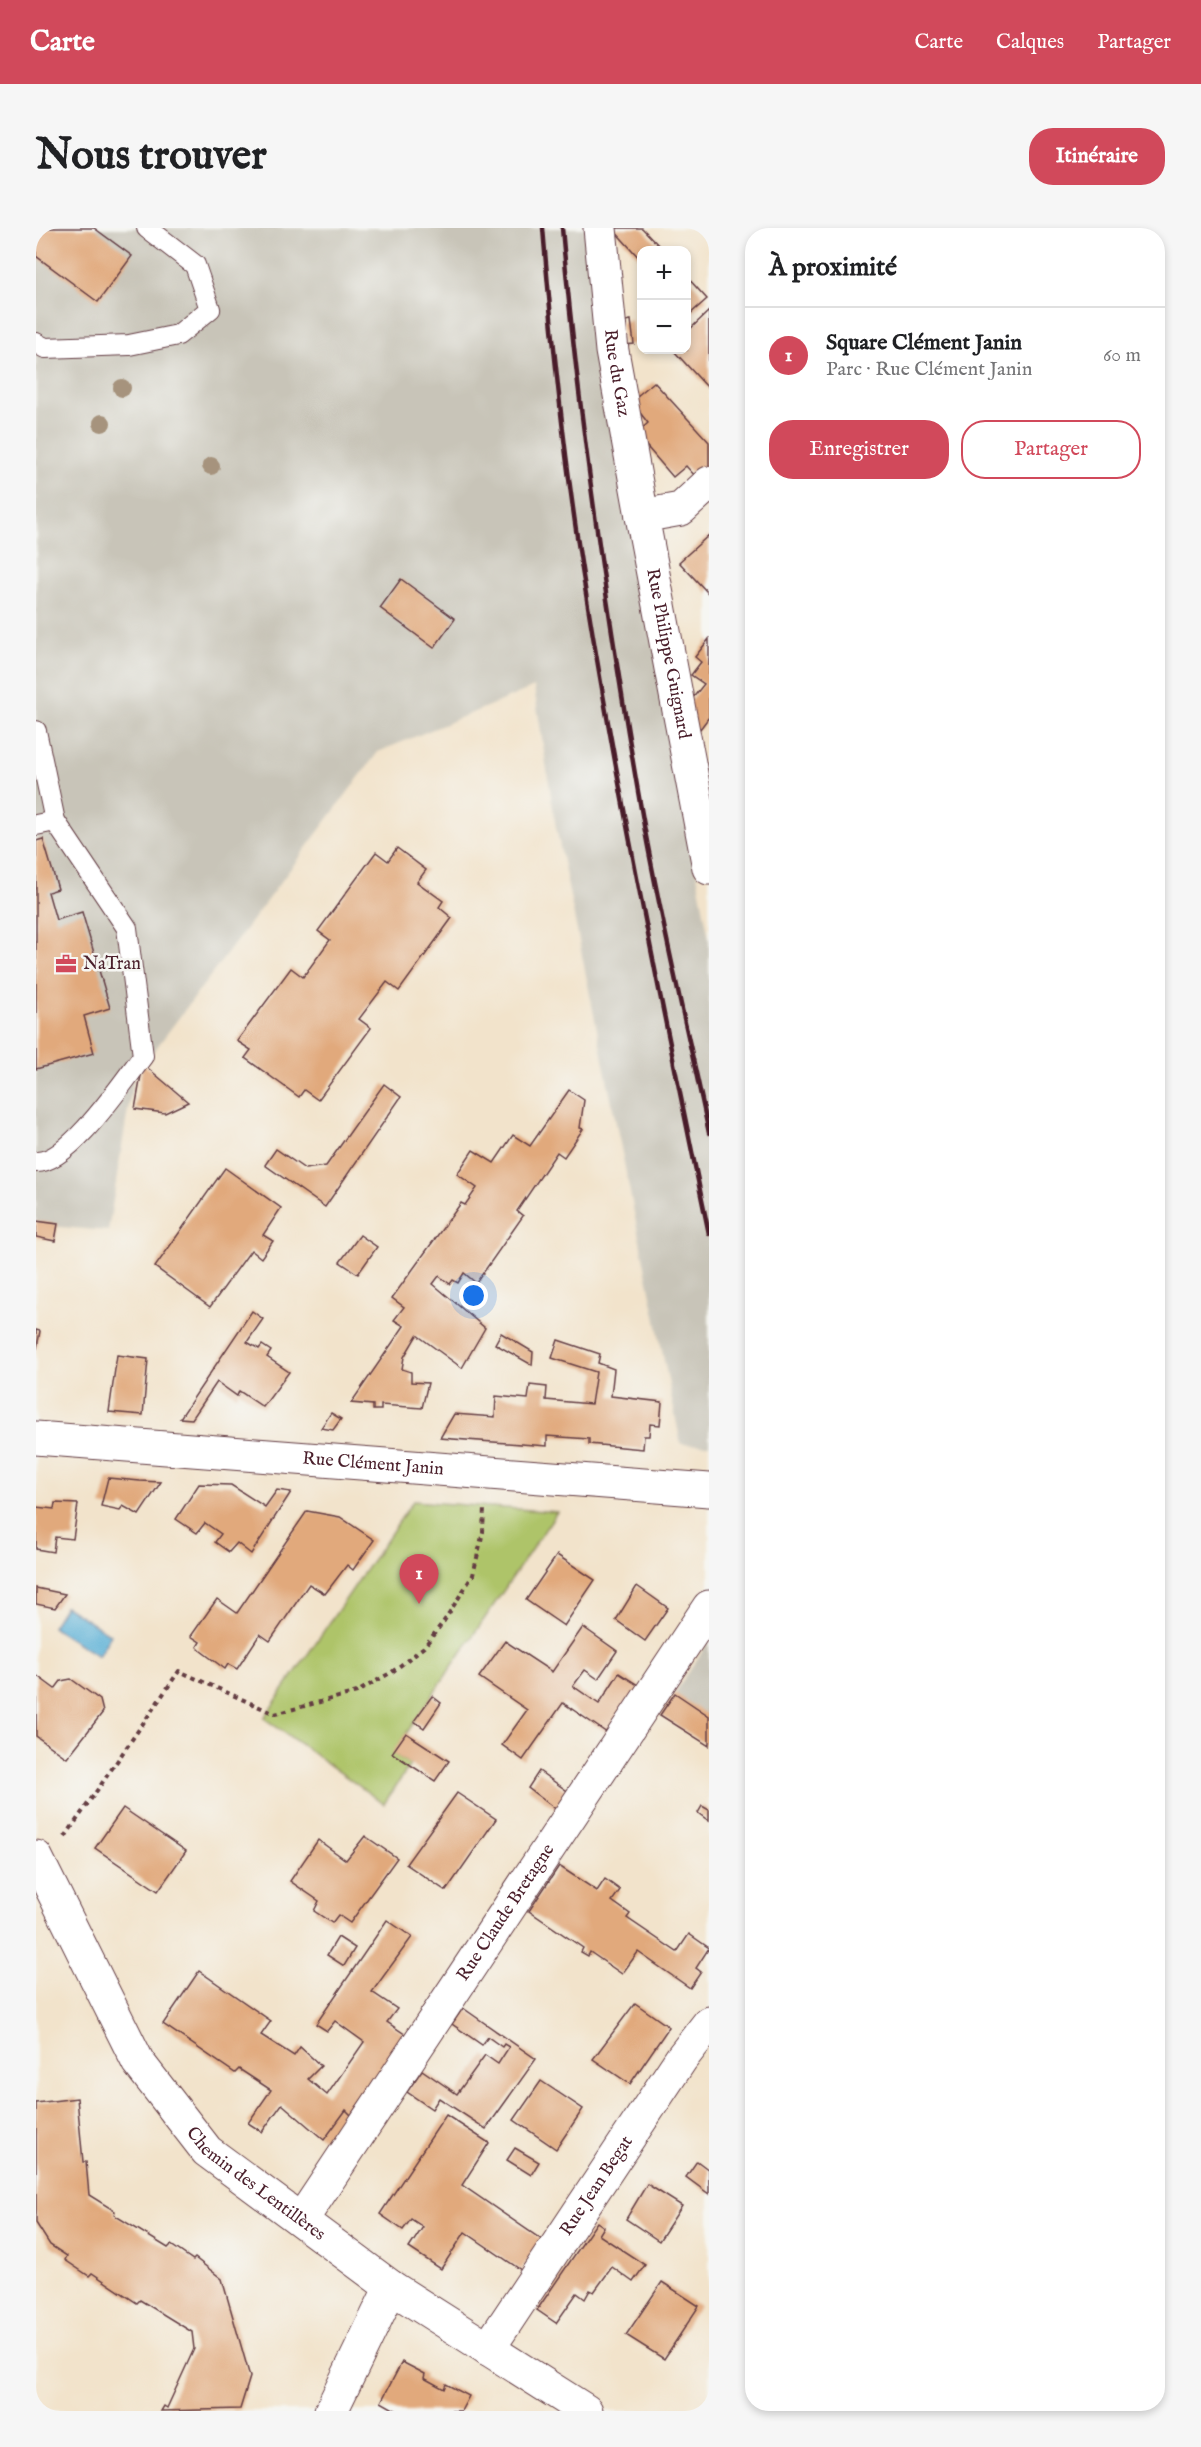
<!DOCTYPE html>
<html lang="fr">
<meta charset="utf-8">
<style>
:root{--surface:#fff;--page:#f6f6f6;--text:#202124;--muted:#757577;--line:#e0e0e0;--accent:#d1495b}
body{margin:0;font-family:"IM FELL English",serif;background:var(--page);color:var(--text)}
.controls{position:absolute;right:18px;top:18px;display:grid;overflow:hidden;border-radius:12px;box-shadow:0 3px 9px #0003}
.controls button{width:54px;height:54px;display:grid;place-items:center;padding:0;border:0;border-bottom:2px solid var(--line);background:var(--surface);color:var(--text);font:30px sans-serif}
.you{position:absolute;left:438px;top:1068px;width:21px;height:21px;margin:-15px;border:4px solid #fff;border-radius:50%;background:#1a73e8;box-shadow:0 0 0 9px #1a73e833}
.badge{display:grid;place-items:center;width:39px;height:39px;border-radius:50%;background:var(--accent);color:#fff;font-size:20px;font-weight:700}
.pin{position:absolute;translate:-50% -50px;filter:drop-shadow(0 2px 3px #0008)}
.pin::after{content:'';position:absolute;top:32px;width:21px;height:18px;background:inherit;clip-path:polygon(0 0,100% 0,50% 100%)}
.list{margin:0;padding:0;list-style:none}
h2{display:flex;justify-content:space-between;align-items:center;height:78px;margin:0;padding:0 24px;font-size:26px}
h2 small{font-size:20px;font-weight:400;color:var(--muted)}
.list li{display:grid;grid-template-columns:39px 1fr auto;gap:18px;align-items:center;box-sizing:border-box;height:96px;padding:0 24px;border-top:2px solid var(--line)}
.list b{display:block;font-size:22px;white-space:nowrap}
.list p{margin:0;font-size:20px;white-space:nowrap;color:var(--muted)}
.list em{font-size:20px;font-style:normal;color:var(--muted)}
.actions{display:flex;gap:12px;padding:18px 24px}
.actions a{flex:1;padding:14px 0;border:2px solid var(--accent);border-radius:24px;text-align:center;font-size:21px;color:var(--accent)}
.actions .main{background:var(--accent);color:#fff}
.map{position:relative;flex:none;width:673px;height:2183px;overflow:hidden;border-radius:24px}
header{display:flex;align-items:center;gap:36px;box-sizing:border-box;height:84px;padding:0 30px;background:var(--accent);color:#fff}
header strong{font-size:28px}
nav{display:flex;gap:33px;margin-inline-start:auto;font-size:21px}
.intro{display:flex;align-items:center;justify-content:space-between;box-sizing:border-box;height:144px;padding:0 36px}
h1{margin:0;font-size:42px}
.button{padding:15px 27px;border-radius:24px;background:var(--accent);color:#fff;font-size:21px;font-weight:700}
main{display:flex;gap:36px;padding:0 36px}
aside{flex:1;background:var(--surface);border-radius:24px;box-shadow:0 3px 9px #0003}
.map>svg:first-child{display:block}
</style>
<header>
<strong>Carte</strong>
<nav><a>Carte</a><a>Calques</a><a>Partager</a></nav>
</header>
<div class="intro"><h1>Nous trouver</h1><a class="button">Itinéraire</a></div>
<main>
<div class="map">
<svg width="673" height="2183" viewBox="0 0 673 2183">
<rect width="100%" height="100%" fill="#f6f6f2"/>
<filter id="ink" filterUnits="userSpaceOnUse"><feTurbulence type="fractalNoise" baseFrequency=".0167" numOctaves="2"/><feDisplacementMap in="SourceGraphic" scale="12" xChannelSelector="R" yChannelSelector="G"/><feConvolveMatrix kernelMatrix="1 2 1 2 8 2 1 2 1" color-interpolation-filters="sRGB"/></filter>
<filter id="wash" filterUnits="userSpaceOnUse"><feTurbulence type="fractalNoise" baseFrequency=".008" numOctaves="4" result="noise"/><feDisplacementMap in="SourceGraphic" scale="24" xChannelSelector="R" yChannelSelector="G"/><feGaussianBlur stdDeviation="1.35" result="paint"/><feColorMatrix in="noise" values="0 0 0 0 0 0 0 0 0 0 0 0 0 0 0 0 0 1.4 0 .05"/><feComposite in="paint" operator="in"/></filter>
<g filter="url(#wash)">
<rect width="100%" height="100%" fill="#f2e3cb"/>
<g fill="#c8c4b8">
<path d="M0 0H553L563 124 673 711V1217L645 1216 520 599 498 459 342 524 97 851 72 1003 0 997Z"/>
<path d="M673 1413V1488L639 1465Z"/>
</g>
<path fill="#aec469" stroke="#7c724a" stroke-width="1.5" d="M377 1273 521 1284 357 1525 374 1537 348 1576 228 1490Z"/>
<path fill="#59afd5" stroke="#526780" stroke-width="1.5" d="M29 1378 75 1407 62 1428 16 1399Z"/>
<g id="blocks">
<g fill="#e1a97c">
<path d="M0 0H58L96 28 62 74 0 28Z"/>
<path d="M576 0H606L627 22H606V33Z"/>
<path d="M651 49 671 71 654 86 651 81Z"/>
<path d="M673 83V161L637 122H651V104Z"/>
<path d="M595 92 598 116 588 117 585 94Z"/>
<path d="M618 154 673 214V239L661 250 650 238 637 249 600 206 612 195 595 173Z"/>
<path d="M673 307V366L643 334Z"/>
<path d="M365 351 419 391 398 420 344 380Z"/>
<path d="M673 411V489L664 501H657L652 476 668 456 655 447 665 434 659 429Z"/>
<path d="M7 611 22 661 12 664 20 692 46 684 74 780 48 788 58 825 0 841V613Z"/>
<path d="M361 620 390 642 381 654 407 673 403 679 416 690 363 763 351 754 323 791 335 800 282 872 268 862 263 869 209 830 215 822 201 813 255 740 267 749 294 712 282 703 340 624 352 633Z"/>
<path d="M107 836 152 874 129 885 99 881Z"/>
<path d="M348 856 365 869 289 979 229 937 240 921 269 941 290 938Z"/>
<path d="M533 862 548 872 544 900 547 901 528 929 521 924 481 983 487 988 440 1055 428 1045 422 1055 417 1052 414 1056 403 1048 397 1056 449 1100 426 1140 381 1107 368 1129 366 1141 375 1144V1154L392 1155 386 1180 345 1177V1182H337V1177L315 1175 368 1098 358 1092 368 1079 356 1070 425 975 429 977 441 960 421 946 437 922 458 935 477 907 494 918Z"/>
<path d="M189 940 245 980 227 1007 237 1013 225 1030 215 1022 174 1079 119 1039Z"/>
<path d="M0 993 22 996 19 1013 0 1009Z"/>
<path d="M324 1007 341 1019 322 1046 304 1034Z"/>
<path d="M216 1083 227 1091 211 1114 223 1121 226 1117 235 1123 231 1129 253 1144 227 1179 203 1163 201 1168 181 1154 156 1191 144 1190Z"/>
<path d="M0 1102 4 1103 1 1120H0Z"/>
<path d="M465 1105 497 1124 496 1137 459 1116Z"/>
<path d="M522 1112 564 1126 562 1135 578 1141 575 1168 626 1174 624 1197 614 1196 613 1208H608L607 1221 553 1216V1211L511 1208V1218L404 1210 418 1186 459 1189 460 1168 492 1171 494 1157 511 1159 510 1172 555 1176 560 1144 516 1130Z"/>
<path d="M81 1127 112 1131 107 1187 73 1184Z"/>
<path d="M295 1185 305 1191 297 1202 285 1200Z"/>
<path d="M72 1250 104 1253 125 1254 103 1287 87 1278 84 1282 65 1278Z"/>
<path d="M163 1256 195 1257 229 1279 241 1262 255 1264 215 1326 201 1315 193 1324 179 1314 185 1306 169 1295 161 1305 140 1291Z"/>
<path d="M19 1275 42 1276 37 1311 19 1309 17 1324 0 1321V1279L18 1281Z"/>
<path d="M271 1283 304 1289 338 1312 317 1342 311 1337 289 1366 273 1356 234 1413 224 1406 201 1441 192 1436 189 1441 165 1423 161 1419 164 1414 155 1408 181 1371 201 1385Z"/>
<path d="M521 1327 559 1352 528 1398 490 1372Z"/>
<path d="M601 1358 632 1380 609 1413 580 1392Z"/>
<path d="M0 1360 29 1366 19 1380 0 1376Z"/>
<path d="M547 1399 581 1423 562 1451 549 1442 537 1458 563 1476 583 1445 605 1459 574 1507 527 1475 487 1532 466 1517 491 1482 443 1449 469 1413 516 1444Z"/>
<path d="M0 1447 19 1461 25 1453 35 1451 64 1472 67 1484 31 1530 0 1508Z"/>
<path d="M639 1465 673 1488V1518L624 1487Z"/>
<path d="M396 1468 405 1475 388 1500 378 1493Z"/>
<path d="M370 1505 413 1533 399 1553 356 1525Z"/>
<path d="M503 1543 534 1565 521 1582 492 1560Z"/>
<path d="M421 1565 460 1591 410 1663 370 1636Z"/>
<path d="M666 1578 673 1582V1593L662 1585Z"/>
<path d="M87 1580 150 1623 122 1663 59 1620Z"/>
<path d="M329 1608 361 1630 314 1695 302 1687 296 1695 278 1683 283 1673 254 1653 282 1612 310 1632Z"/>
<path d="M523 1638 561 1663 569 1651 584 1662 576 1673 594 1686 591 1690 641 1724 653 1706 673 1720 660 1740 665 1744 654 1760 602 1724 586 1746 554 1724 552 1728 545 1724 547 1720 493 1683Z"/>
<path d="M351 1692 376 1709 336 1764 361 1781 351 1794 370 1807 315 1887 310 1882 288 1912 246 1876 226 1904 212 1895 235 1862 203 1841 199 1845 127 1796 163 1743 235 1793 225 1807 258 1828 264 1819 285 1838 272 1851 291 1867 328 1814 299 1793 291 1803 280 1796Z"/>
<path d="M302 1709 319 1720 308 1738 291 1727Z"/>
<path d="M599 1775 633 1799 594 1856 557 1831Z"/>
<path d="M427 1780 500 1831 450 1901 403 1870 396 1881 371 1864 386 1842 421 1866 449 1827 462 1836 473 1819 468 1816 466 1819 452 1809 446 1817 416 1796Z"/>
<path d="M505 1853 547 1881 520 1921 478 1892Z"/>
<path d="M41 1870 47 1934H50L53 1967 79 1983 78 1987 132 2020 135 2017 157 2032 159 2030 186 2051 214 2149 204 2181 125 2183 128 2178 131 2180 158 2121 156 2104 104 2072 101 2075 56 2045 53 2048 29 2032 31 2028 14 2017 0 1995V1875Z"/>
<path d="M410 1887 453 1915 426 1957 506 2012 485 2042 429 2004 405 2041 373 2020 387 1999 375 1991 367 2002 344 1986Z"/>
<path d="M479 1920 503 1934 495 1947 471 1932Z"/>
<path d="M661 1933 673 1942V1966L650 1949Z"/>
<path d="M611 1956 646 1978 623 2013 590 1991Z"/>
<path d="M561 1994 568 1999 563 2007 609 2037 597 2054 576 2039 558 2064 554 2062 549 2071 541 2065 520 2095 501 2082Z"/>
<path d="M626 2054 663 2078 628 2131 590 2107Z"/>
<path d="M366 2134 389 2146 388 2150 408 2161 410 2156 433 2168 425 2183H361L345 2174Z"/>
</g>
</g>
</g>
<g filter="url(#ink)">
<use href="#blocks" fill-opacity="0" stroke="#633c43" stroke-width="1.5"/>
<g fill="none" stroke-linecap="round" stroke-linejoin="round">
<defs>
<g id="service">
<path d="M0 115 9 120 93 117 142 107 174 81 159 37 111 0"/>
<path d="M0 503 19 593 91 700 107 828C87 854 33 935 0 934"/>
<path d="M0 597 19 593"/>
</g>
<g id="minor">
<path id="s1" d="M564 0 576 123 606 288"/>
<path id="s2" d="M673 255 645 281 606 288 673 640"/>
<path id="s3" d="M0 1629 102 1834 171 1923 355 2059 550 2183"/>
<path id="s4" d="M266 1991 673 1379"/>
<path id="s5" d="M452 2121 645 1831 673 1795"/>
<path d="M295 2183 355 2059"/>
</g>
<g id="tertiary">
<path id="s6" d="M0 1210 673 1262"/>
</g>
</defs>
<use href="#service" stroke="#633c43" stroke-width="22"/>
<use href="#minor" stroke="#633c43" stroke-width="35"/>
<use href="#tertiary" stroke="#633c43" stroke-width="35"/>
<path stroke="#633c43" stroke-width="4" stroke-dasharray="4.5 4.5" stroke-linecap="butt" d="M29 1609 143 1443 239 1486 321 1464 356 1444 388 1419 408 1393 437 1347 447 1304 448 1280"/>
<use href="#service" stroke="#fff" stroke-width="20"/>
<use href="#minor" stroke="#fff" stroke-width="33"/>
<use href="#tertiary" stroke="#fff" stroke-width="33"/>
<g stroke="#4a1f2b" stroke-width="4.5">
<path d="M507 0C517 122 530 246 550 366 585 581 629 793 673 1006"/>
<path d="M526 0C543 193 571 385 604 575 623 686 650 795 673 905"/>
</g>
</g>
<g fill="#a6937d">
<circle cx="86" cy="160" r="9"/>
<circle cx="66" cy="195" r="9"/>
<circle cx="175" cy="238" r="9"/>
</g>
</g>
<defs>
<symbol id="office-bare" viewBox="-9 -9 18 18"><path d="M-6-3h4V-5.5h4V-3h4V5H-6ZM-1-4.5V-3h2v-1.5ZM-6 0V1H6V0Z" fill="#d1495b" stroke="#f6f6f2" stroke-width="2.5" paint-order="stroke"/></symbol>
</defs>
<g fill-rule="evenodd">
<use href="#office-bare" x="15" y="721" width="30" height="30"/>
</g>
<g text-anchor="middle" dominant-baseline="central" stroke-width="5" stroke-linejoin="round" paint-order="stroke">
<g font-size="18" fill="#4a1f2b" stroke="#f6f6f2">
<text stroke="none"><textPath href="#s1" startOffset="146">Rue du Gaz</textPath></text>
<text stroke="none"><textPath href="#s2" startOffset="218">Rue Philippe Guignard</textPath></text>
<text stroke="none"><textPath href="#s6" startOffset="338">Rue Clément Janin</textPath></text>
<text stroke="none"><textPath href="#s4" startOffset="368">Rue Claude Bretagne</textPath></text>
<text stroke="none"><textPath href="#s3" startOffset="400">Chemin des Lentillères</textPath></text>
<text stroke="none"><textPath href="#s5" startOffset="196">Rue Jean Begat</textPath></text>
</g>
<g font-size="18" fill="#4a1f2b" stroke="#f6f6f2" text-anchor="start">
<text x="47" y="736">NaTran</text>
</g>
</g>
</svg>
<div class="controls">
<button>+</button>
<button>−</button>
</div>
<div class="you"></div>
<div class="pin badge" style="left:383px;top:1376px">1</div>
</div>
<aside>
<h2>À proximité<small></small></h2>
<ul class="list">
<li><span class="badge">1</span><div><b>Square Clément Janin</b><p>Parc · Rue Clément Janin</p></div><em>60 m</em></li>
</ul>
<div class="actions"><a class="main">Enregistrer</a><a>Partager</a></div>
</aside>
</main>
